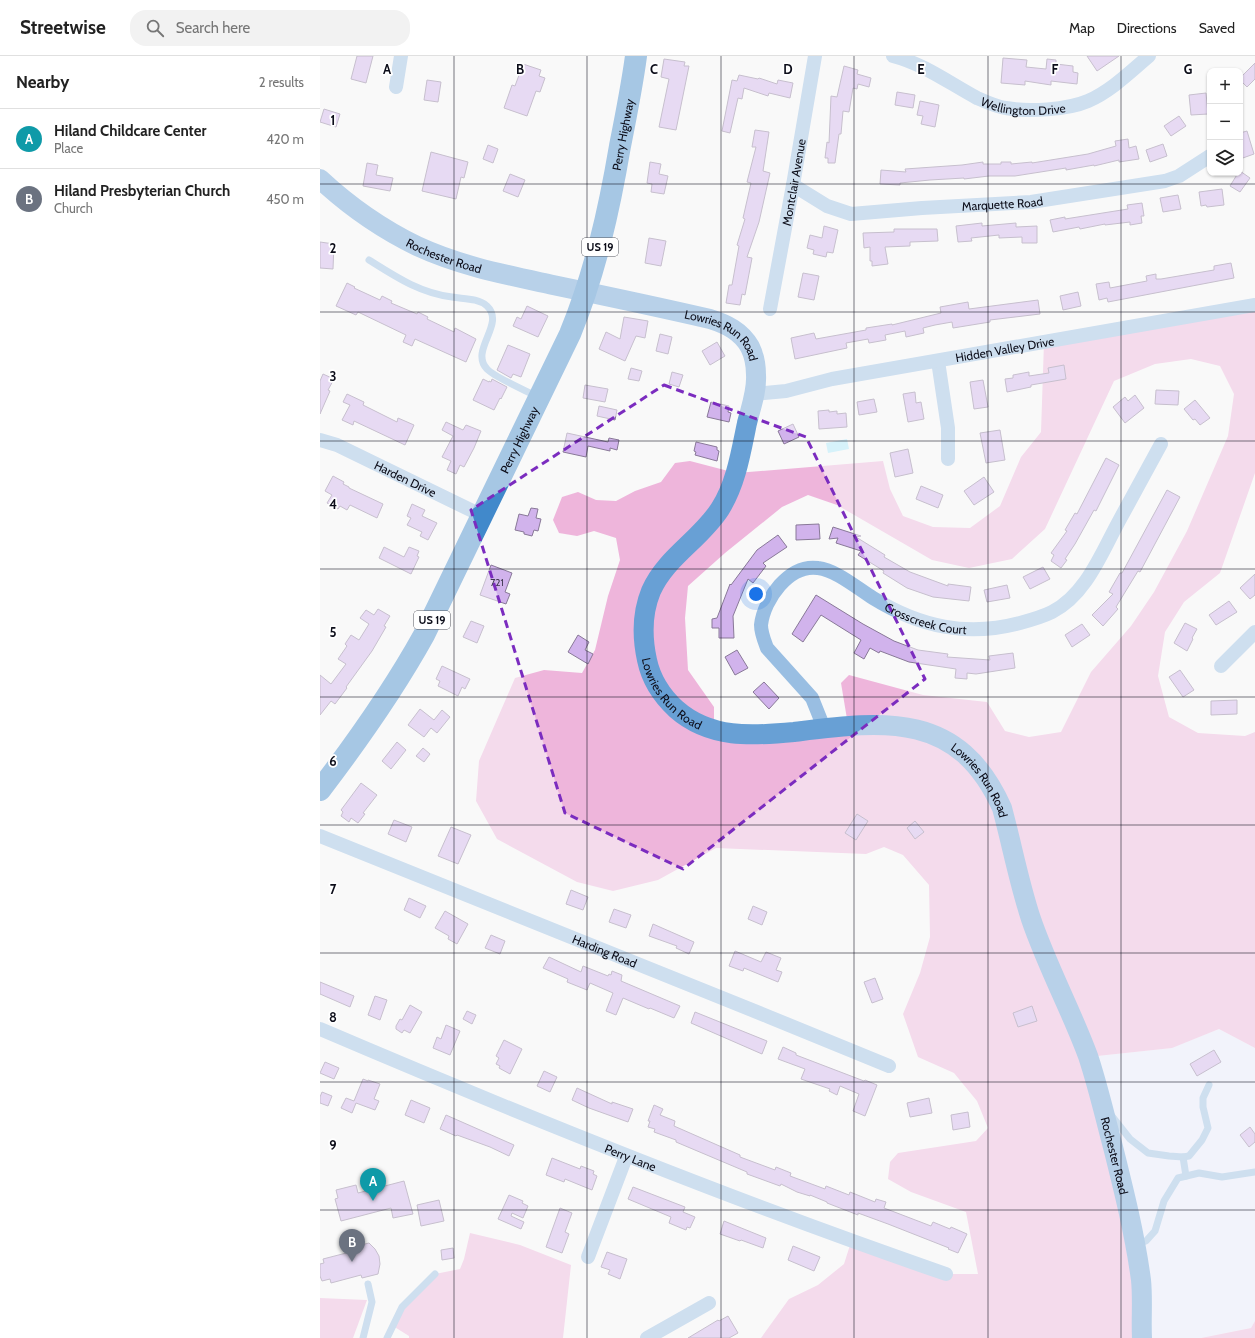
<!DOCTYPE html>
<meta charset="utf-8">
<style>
:root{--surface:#fff;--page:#f2f2f2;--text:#222;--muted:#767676;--line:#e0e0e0;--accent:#78562e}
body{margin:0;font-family:Cabin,sans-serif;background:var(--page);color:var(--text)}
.controls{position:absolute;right:12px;top:12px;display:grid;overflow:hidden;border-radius:8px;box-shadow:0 1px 3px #0004}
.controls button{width:36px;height:36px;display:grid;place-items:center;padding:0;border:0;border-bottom:1px solid var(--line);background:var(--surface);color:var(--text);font:20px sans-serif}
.you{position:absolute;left:436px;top:538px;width:14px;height:14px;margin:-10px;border:3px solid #fff;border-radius:50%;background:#1a73e8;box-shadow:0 0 0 6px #1a73e833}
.badge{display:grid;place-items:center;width:26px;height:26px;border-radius:50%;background:var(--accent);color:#fff;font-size:13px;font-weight:700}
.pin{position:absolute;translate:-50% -33px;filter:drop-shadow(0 1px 2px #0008)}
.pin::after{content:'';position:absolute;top:21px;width:14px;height:12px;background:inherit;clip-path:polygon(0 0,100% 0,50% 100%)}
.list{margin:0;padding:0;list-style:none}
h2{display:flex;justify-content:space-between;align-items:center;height:52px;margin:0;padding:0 16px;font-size:17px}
h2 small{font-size:13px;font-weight:400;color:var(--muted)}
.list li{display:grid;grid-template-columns:26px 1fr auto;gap:12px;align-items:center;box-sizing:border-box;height:60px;padding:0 16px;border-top:1px solid var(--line)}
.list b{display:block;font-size:15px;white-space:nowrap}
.list p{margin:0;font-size:13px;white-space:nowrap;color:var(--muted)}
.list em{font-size:13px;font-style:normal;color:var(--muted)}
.icon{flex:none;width:22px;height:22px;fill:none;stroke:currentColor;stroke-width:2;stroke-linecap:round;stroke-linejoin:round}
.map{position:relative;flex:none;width:935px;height:1282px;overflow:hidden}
header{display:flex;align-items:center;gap:24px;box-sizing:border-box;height:56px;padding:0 20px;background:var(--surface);border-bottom:1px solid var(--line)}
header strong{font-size:19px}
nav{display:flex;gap:22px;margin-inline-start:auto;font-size:14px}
.search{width:280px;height:36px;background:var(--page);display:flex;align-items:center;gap:10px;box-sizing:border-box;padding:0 14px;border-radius:16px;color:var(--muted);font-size:15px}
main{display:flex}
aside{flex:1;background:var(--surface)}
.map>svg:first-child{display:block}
</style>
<header>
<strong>Streetwise</strong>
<div class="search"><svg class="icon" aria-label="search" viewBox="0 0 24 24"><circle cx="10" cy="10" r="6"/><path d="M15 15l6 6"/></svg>Search here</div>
<nav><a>Map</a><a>Directions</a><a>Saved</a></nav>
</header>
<main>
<aside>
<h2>Nearby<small>2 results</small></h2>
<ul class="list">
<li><span class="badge" style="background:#0f9aa8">A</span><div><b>Hiland Childcare Center</b><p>Place</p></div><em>420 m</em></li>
<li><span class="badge" style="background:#6b7280">B</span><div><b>Hiland Presbyterian Church</b><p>Church</p></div><em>450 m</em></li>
</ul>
</aside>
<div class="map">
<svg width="935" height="1282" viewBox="0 0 935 1282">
<rect width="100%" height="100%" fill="#f9f9f9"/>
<path fill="#e8ebfd" d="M899 973 935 992V1265L931 1272 881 1282H822L768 1001 851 992Z"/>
<g fill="#eeb5db" fill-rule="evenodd">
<path d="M935 249V417L900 517 864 546 845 576 838 620 849 661 878 677 925 680 935 676V992L899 973 852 992 768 1001 779 1038 822 1282H441L469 1243 498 1229 524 1208 531 1186 626 1218H658L646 1156 591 1136 568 1123 570 1106 578 1097 656 1085 668 1072 657 1045 634 1017 598 1001 583 958 600 917 610 881 609 829 583 799 564 791 546 798 396 792 338 824 293 835 257 826 177 783 156 745 159 705 195 622 224 614 262 617 275 594 288 540 300 504 296 482 274 475 257 480 239 477 233 464 242 441 258 436 276 444 296 445 315 435 341 426 355 407 370 405 416 417 563 405 570 433 583 460 613 471 650 472 680 450 701 401 721 376 724 286ZM871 303 900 310 914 338 908 380 867 475 834 536 811 570 771 616 741 676 709 681 685 675 667 646 603 639 529 619 521 627 528 669 394 674V651L368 614 365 562 368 530 405 497 462 451 488 439 517 449 612 504 649 512 692 503 725 473 794 325 835 308Z"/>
<path d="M150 1177 200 1189 251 1209 243 1282H89V1280L73 1270 82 1251 115 1218 140 1213 144 1203Z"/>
<path d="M0 1242 47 1244 33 1282H0Z"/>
<path d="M935 1265V1282H881L931 1272Z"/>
</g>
<path fill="#aae8fb" d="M527 383 529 393 508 397 506 387Z"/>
<g fill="#d1b3ec" stroke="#897998">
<path d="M37 0H53L46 27 31 23Z"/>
<path d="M767 0H799L777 15Z"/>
<path d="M683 2 707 4 706 11 726 13 727 3 736 4V8L753 10V16L758 17 757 28 731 25V29L705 25V29L681 27Z"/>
<path d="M344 3 365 6 364 10H369L356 74 339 71 349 23 341 21Z"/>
<path d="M935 7V23L927 31 920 24V22Z"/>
<path d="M203 8 221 14 219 20 225 22 220 36 216 35 207 60 184 52 192 29 195 30Z"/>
<path d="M524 10 538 14 537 18 551 22 549 31 538 28 537 33 533 32 529 56 523 55 521 78H519L515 107H508V102H505L507 86 509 87 511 40 517 41Z"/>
<path d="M419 19 438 23 439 22 457 28 458 24 473 27 470 42 449 37 448 40 424 32 422 43 418 42 410 77 402 75 412 24 417 25Z"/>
<path d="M107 24 121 26 118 46 104 44Z"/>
<path d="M577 36 595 39 593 52 575 49Z"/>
<path d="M886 37 888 58 871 59 869 39Z"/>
<path d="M600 45 619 49 615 71 601 68 603 60 597 59Z"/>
<path d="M4 53 20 58 16 71 0 66Z"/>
<path d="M859 60 866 70 851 80 844 70Z"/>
<path d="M435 74 449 76 443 115 450 117 439 166 427 201 432 202 425 239 422 238 420 249 406 247 409 229H412L419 190 417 189 425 163 423 162 431 127 427 126 436 91H432Z"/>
<path d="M927 75 934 98 920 103V77Z"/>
<path d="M808 83 809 92 816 90 819 103 799 106V104L774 110V109L746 114V112L695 120H669L644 123V122L610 124 580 127V129L560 128 561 114 586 116 585 113 642 109 663 106V108H681V106H691V108L712 106V107L768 98 796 90 795 85Z"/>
<path d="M843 88 847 100 830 106 826 94Z"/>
<path d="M168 89 178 93 173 107 163 103Z"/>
<path d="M111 96 148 106 144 122 141 121 136 143 102 135Z"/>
<path d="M330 106 341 108 339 118 348 120 344 138 331 136 332 128 327 127Z"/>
<path d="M47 107 58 109 56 119 73 122 70 135 43 130Z"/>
<path d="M920 115 930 122 920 136 910 130 918 117H920Z"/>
<path d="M190 118 205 124 198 141 183 135Z"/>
<path d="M902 133 904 149 887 151 886 149 881 150 879 136Z"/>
<path d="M858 139 861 153 843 156 840 142Z"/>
<path d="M822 147 824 160H821L822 167 810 169V166L785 169V168L760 173 759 171 733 176 730 164 745 161V163L808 153 807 149Z"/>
<path d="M662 167V170L696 167V171L717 170V187H702V181L679 182V179L651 182 652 185 638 186 636 170Z"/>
<path d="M504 170 518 174 513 197 507 196 506 201 493 198 494 194 487 192 490 179 502 182Z"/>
<path d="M574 173H617L618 185 590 186V190L565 191 568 208 552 210V205H550V191L544 192 543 177 574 176Z"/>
<path d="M329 182 346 185 341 210 325 207Z"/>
<path d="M0 186 14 188 13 213 0 212Z"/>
<path d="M911 207 914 222 788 246 787 242 779 244 776 228 789 226 790 232 827 225 826 220 836 218V223H841L894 214V210Z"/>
<path d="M483 217 499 220 494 244 478 241Z"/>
<path d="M27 227 35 231 34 232 60 244 62 240 72 245 71 247 97 258 98 256 108 261 107 263 134 276 135 272 156 283 146 306 95 283 92 290 83 286 86 279 38 256 36 259 16 250Z"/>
<path d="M758 236 761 250 743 254 740 240Z"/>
<path d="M718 244 720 258 670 264V266L633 272 632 266 615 269 603 272 604 277 586 281 585 275 565 279 566 284 549 287 548 283 526 287 527 292 475 303 471 282 494 277 496 283 546 274V272L572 268V269L621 257 620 251 648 246 649 253Z"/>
<path d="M207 250 228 260 218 281 193 270 197 261 201 263Z"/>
<path d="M304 261 328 265 325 282 316 280 305 305 279 293 286 276 300 283Z"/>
<path d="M340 278 352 281 348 298 336 295Z"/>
<path d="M397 286 405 300 390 309 382 295Z"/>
<path d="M188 289 210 298 201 321 193 318 191 322 177 314Z"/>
<path d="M744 309 746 323 711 329V331L687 336 685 323 693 322V319L709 316V320L729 317 728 312Z"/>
<path d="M311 312 322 315 319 325 308 323Z"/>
<path d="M352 316 363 319 359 331 349 328Z"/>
<path d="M3 318 14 323 8 334 10 335 0 358V325Z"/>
<path d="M163 323 169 326V325L171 326 172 323 187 331 181 343 180 342 174 354 153 344Z"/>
<path d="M663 324 668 351 654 353 650 326Z"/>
<path d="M265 329 288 333 285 346 263 342Z"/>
<path d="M836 334 859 335 858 349 835 348Z"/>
<path d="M595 336 596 347 601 346 604 363 588 366 583 338Z"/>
<path d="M27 338 44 346 43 349 77 366 78 362 94 369 85 389 34 365 33 369 22 364 30 349 23 346Z"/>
<path d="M815 339 824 352 805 367 793 351 805 341 808 345Z"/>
<path d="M554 343 557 356 539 359 537 346Z"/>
<path d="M875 344 890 362 880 369 875 363 873 364 864 353Z"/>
<path d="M391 346 409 350 408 356 411 357 409 366 387 361Z"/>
<path d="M279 350 297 354 295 364 277 360Z"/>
<path d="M509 354V356L517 355V358L526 357 527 371 499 373 498 355Z"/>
<path d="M126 366 143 374 146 369 161 375 154 392 144 411 140 409 136 418 127 414 131 405 122 401 133 380 122 374Z"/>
<path d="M473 368 479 381 464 388 458 375Z"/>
<path d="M680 374 685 404 666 407 660 377Z"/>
<path d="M247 377 288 386 289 382 299 384 297 394 290 392V395L268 390 266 401 243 396Z"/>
<path d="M376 386 397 391V394L399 395 397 405 375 399 376 396 374 395Z"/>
<path d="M588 393 593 417 575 421 570 397Z"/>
<path d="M786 402 799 409 776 455 774 454 755 488 745 503 747 504 741 512 731 505 734 499 731 497 747 475 745 474 755 457 757 458Z"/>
<path d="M13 420 24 426 23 428 29 431V432L63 448 57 462 30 449 27 454 20 450 18 453 7 447 12 439 5 435Z"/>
<path d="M664 421 674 436 654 449 644 435Z"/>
<path d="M601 430 623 439 618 452 596 443Z"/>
<path d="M847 434 860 441 820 516 818 515 796 551 798 553 783 570 772 559 793 538 789 536 800 517H802Z"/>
<path d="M92 448 105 454 102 460 117 467 108 484 100 480 102 476 87 469 91 462 87 460Z"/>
<path d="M211 452 218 453 216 462 221 463 218 475 214 474 212 480 204 478V476L195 474 199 458 208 460Z"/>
<path d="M499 468 500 483 476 484V469Z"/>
<path d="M513 471 541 480 536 481 565 499 564 501 590 516 628 530V528L651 531 649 545 613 541 587 532 563 517 564 515 538 499 541 495 516 487 518 482 509 483Z"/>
<path d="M458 479 467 491 443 507 446 510 433 527 428 523 413 560 414 582H399V572H392V563L397 562 410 528 411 529 437 494Z"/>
<path d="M64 491 84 501 89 491 99 495 97 500 99 501 91 518 59 502Z"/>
<path d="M171 509 192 517 185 536 190 538 186 548 160 539Z"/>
<path d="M723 511 730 523 710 533 703 521Z"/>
<path d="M935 518V539L930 543 920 532Z"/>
<path d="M687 529 690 542 667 546 664 534Z"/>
<path d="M496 539 543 568 574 585 598 594 628 598 627 601 670 604 669 600 693 597 695 612 656 618 647 617V623L635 622 636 613 589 606 560 595 559 597 550 592 544 603 534 597 541 584 501 559 483 586 472 578Z"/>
<path d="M909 545 917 556 896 569 889 559Z"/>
<path d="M58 553 70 560 64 570 66 571 52 595 26 631 27 632 15 648 11 645 0 659V619L11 628 26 608 18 603 27 590 25 588 31 579 39 584 49 568 40 562 46 554 54 559Z"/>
<path d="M151 565 164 570 157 587 143 581Z"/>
<path d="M865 567 877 573 872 582 873 583 867 595 854 587Z"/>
<path d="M762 568 770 579 752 591 745 579Z"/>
<path d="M258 579 269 586 265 594 273 598 268 608 248 596Z"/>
<path d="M417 594 428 612 415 619 405 601Z"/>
<path d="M122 610 150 623 145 633 142 631 138 640 118 630 120 625 116 623Z"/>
<path d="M860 614 874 634 863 641 849 621Z"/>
<path d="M444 626 459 642 449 653 433 636Z"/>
<path d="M917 644V658L891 659V645Z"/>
<path d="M100 653 114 664 122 654 130 661 117 677 111 672 104 681 88 669Z"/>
<path d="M77 686 86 694 71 713 62 705Z"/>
<path d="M103 692 110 698 104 706 96 700Z"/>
<path d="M41 727 57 739 43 757 45 758 38 767 31 762 29 766 21 760 23 756 21 754Z"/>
<path d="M537 758 548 765 536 784 525 777Z"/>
<path d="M74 764 92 771 86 786 68 778Z"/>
<path d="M595 765 604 776 595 783 587 772Z"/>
<path d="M131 771 151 779 138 808 118 800Z"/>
<path d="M251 834 268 841 263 854 246 848Z"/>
<path d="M89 842 106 850 100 862 84 854Z"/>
<path d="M433 850 447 856 442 869 428 863Z"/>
<path d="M294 853 311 859 306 872 289 866Z"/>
<path d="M125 855 148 868 137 888 128 883 129 880 115 872Z"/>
<path d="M333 868 374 886 369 898 356 892 357 890 329 880Z"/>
<path d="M171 879 185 885 180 898 165 892Z"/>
<path d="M415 895 441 906 446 896 461 902 456 914 462 916 458 926 424 912 423 915 409 910Z"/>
<path d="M229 901 261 916 263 910 288 920 289 918 291 919 292 915 302 919 301 925 360 950 354 962 330 952 329 953 303 942 296 959 286 955 293 937 270 927 267 934 247 926 248 923 223 912Z"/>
<path d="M555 922 563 943 552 947 544 926Z"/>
<path d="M0 926 34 940 30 951 0 938Z"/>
<path d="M55 940 67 944 60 964 48 959Z"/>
<path d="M90 949 102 956 90 977 84 974 82 977 76 973V970L80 963 82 964Z"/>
<path d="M712 950 717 965 698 971 693 957Z"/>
<path d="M147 955 156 959 152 968 143 963Z"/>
<path d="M375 956 447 985 442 998 371 967Z"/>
<path d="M126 969 140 975 130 999 113 992 117 981 121 983Z"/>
<path d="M184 984 202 993 190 1018 179 1012 180 1010 176 1008 179 1002 176 1000Z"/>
<path d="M463 991 476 997V999L544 1025 545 1024 557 1029 545 1060 533 1055 539 1038 520 1030 517 1039 509 1035 510 1033 481 1023 485 1013 458 1003Z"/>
<path d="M894 994 901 1006 877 1020 870 1008Z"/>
<path d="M5 1006 19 1012 14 1023 0 1017Z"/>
<path d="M224 1015 237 1021 230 1036 217 1030Z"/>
<path d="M43 1023 48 1025V1024L60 1028 54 1043 59 1045 55 1054 36 1047 32 1057 21 1052 26 1042 34 1045Z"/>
<path d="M257 1032 292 1048V1046L313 1053 308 1066 269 1052 252 1044Z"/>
<path d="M2 1036 12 1040 8 1050 0 1047V1041Z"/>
<path d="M609 1042 612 1057 590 1061 587 1047Z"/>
<path d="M91 1044 110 1052 104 1067 85 1059Z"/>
<path d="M334 1049 343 1053 340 1059 355 1065 354 1070 420 1099V1101L455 1114 456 1111 471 1117 470 1120 505 1133 506 1130 529 1139 530 1136 555 1146 556 1143 566 1146 564 1152 611 1170 613 1166 630 1173 631 1171 647 1178 638 1197 628 1193 629 1192 568 1168 538 1157V1159L507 1147V1146L490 1139V1140L477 1136 461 1128 460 1130 427 1118V1116L356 1086V1084L334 1076 335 1073 328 1071 330 1065H328Z"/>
<path d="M648 1056 650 1071 633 1074 631 1059Z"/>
<path d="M126 1059 194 1089 189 1100 170 1091 137 1079 136 1080 120 1073Z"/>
<path d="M930 1071 935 1078V1086L929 1091 920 1079Z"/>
<path d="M232 1102 260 1113 261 1110 274 1115 273 1118 277 1120 272 1134 245 1123 244 1126 226 1119Z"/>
<path d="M84 1125 93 1158 73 1162 71 1152 21 1165 15 1143 18 1142 16 1134 36 1129 38 1137Z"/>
<path d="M313 1131 365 1151 363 1156 375 1161 370 1172 367 1171 366 1174 349 1167 351 1161 308 1143Z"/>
<path d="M189 1139 203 1145 202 1147 208 1150 203 1162 192 1157 191 1160 204 1166 201 1173 178 1163Z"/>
<path d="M119 1144 124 1165 101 1170 97 1149Z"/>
<path d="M240 1152 252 1157 245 1176 249 1178 242 1197 226 1191Z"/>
<path d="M404 1165 446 1182 443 1192 421 1184 420 1185 400 1178Z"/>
<path d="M49 1187 55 1193 59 1200 60 1208 58 1218 42 1222 41 1219 11 1227 10 1223 2 1225 0 1220V1208L4 1207 3 1203 34 1195 33 1191Z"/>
<path d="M473 1190 500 1201 494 1215 468 1204Z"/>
<path d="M133 1192 134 1202 122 1204 121 1194Z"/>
<path d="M287 1196 307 1203 300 1223 288 1218 290 1214 281 1211Z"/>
<path d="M408 1260 418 1277 409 1282H368L398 1264 399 1265Z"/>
</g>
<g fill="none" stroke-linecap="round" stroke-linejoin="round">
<g stroke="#99bee2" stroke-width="7">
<path d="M49 204C76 221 100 237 132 241 143 243 158 242 167 250 186 268 149 294 167 313 174 321 207 335 218 341"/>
<path d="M791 1059 810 1083 828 1097 849 1100 863 1101 869 1100 882 1084 888 1072 883 1051V1042L889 1029"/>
<path d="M863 1101 866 1120"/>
<path d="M816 1188 826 1185 835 1175 844 1145 858 1122 879 1117 902 1121 935 1116"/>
<path d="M43 1282 52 1246 48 1228"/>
<path d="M67 1282 82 1251 115 1218"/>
</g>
<g stroke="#99bee2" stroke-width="14">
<path id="s1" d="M573 0C604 8 629 27 657 42 666 46 677 51 686 52 708 56 747 54 768 45 791 35 810 16 829 0"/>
<path d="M76 31 81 0"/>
<path id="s2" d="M473 129 507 150 531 158 602 152 711 146 845 125 859 120 890 100"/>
<path id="s3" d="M450 253 473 129 495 0"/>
<path d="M618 305 628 372V403"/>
<path id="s4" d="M434 338 466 335 512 323 935 249"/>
<path id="s5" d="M0 384 17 389 163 460"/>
<path d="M901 610 935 576"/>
<path id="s6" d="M504 672 492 642 447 592C444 584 441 577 441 569 444 543 469 508 498 512 516 514 537 532 553 542 600 571 647 581 700 567 711 564 722 561 732 556 766 539 782 496 799 465 813 439 827 414 841 388"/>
<path id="s7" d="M0 780C190 857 380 932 569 1010"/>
<path id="s8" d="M0 973C206 1061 414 1145 626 1218"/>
<path d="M268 1201 306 1101"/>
<path d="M327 1282 389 1247"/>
</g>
<path stroke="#68a0d5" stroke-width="20" id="s9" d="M0 123C29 150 62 173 97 190 140 210 187 219 233 229 286 240 338 251 390 263 406 268 421 275 430 291 434 299 436 309 436 319 437 335 431 351 427 367 421 396 416 428 400 453 380 484 346 501 331 535 322 557 322 581 327 604 331 623 342 640 356 653 390 683 432 680 474 676 563 665 638 654 682 752 692 789 699 827 711 863 727 910 751 954 768 1000 778 1030 785 1061 793 1091 804 1135 815 1179 821 1224 823 1243 821 1263 822 1282"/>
<path stroke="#4189cb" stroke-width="22" id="s10" d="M0 734C39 683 73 635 104 579L250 278C275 217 289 155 300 90 306 60 312 30 316 0"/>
</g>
<path d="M0 0H935V1282H0ZM344 329 486 381 605 623 363 813 245 757 151 454Z" fill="#f9f9f9" fill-opacity=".55" fill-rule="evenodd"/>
<path fill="none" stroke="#7b2cbf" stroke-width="3" stroke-dasharray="8 5" stroke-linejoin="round" d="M344 329 486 381 605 623 363 813 245 757 151 454Z"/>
<path fill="none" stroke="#0c0d19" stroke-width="1" stroke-opacity="0.55" d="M134 0V1282M267 0V1282M401 0V1282M534 0V1282M668 0V1282M801 0V1282M0 128H935M0 256H935M0 385H935M0 513H935M0 641H935M0 769H935M0 897H935M0 1026H935M0 1154H935"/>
<g text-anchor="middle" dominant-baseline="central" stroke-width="3.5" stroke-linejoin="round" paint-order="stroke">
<g font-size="10" fill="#3d364e">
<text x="177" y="526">721</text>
</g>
<g fill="#fff" stroke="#55565e" stroke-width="1">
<rect x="262" y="182" width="36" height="18" rx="3"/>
<rect x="94" y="555" width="36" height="18" rx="3"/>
</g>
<g font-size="11" font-weight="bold" fill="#0c0d19">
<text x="280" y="191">US 19</text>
<text x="112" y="564">US 19</text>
</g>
<g font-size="12" fill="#0c0d19" stroke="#fff">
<text stroke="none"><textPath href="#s1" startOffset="142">Wellington Drive</textPath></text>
<text stroke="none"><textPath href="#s10" startOffset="728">Perry Highway</textPath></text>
<text stroke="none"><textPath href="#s3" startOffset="129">Montclair Avenue</textPath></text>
<text stroke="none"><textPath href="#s2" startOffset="217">Marquette Road</textPath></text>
<text stroke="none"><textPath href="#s9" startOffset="147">Rochester Road</textPath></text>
<text stroke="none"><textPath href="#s9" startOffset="440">Lowries Run Road</textPath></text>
<text stroke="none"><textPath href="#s4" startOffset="255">Hidden Valley Drive</textPath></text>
<text stroke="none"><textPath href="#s10" startOffset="404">Perry Highway</textPath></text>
<text stroke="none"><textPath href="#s5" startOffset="94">Harden Drive</textPath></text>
<text stroke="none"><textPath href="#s6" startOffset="332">Crosscreek Court</textPath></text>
<text stroke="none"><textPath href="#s9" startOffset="860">Lowries Run Road</textPath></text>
<text stroke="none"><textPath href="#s9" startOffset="1207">Lowries Run Road</textPath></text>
<text stroke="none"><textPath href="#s7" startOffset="307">Harding Road</textPath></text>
<text stroke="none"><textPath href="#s9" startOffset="1609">Rochester Road</textPath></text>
<text stroke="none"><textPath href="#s8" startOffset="336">Perry Lane</textPath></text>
</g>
</g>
<g font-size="13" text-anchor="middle" font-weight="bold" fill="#0c0d19" stroke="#fff" stroke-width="3.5" stroke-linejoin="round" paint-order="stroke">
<text x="67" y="18">A</text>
<text x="200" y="18">B</text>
<text x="334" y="18">C</text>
<text x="468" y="18">D</text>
<text x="601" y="18">E</text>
<text x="735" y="18">F</text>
<text x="868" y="18">G</text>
<text x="13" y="69">1</text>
<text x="13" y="197">2</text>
<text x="13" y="325">3</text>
<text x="13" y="453">4</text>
<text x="13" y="581">5</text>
<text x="13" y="710">6</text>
<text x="13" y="838">7</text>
<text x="13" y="966">8</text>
<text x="13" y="1094">9</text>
</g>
</svg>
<div class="controls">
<button>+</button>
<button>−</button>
<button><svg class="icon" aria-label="layers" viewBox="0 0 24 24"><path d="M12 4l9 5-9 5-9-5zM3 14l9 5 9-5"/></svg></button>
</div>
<div class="you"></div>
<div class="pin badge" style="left:53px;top:1145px;background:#0f9aa8">A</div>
<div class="pin badge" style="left:32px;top:1206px;background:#6b7280">B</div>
</div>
</main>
